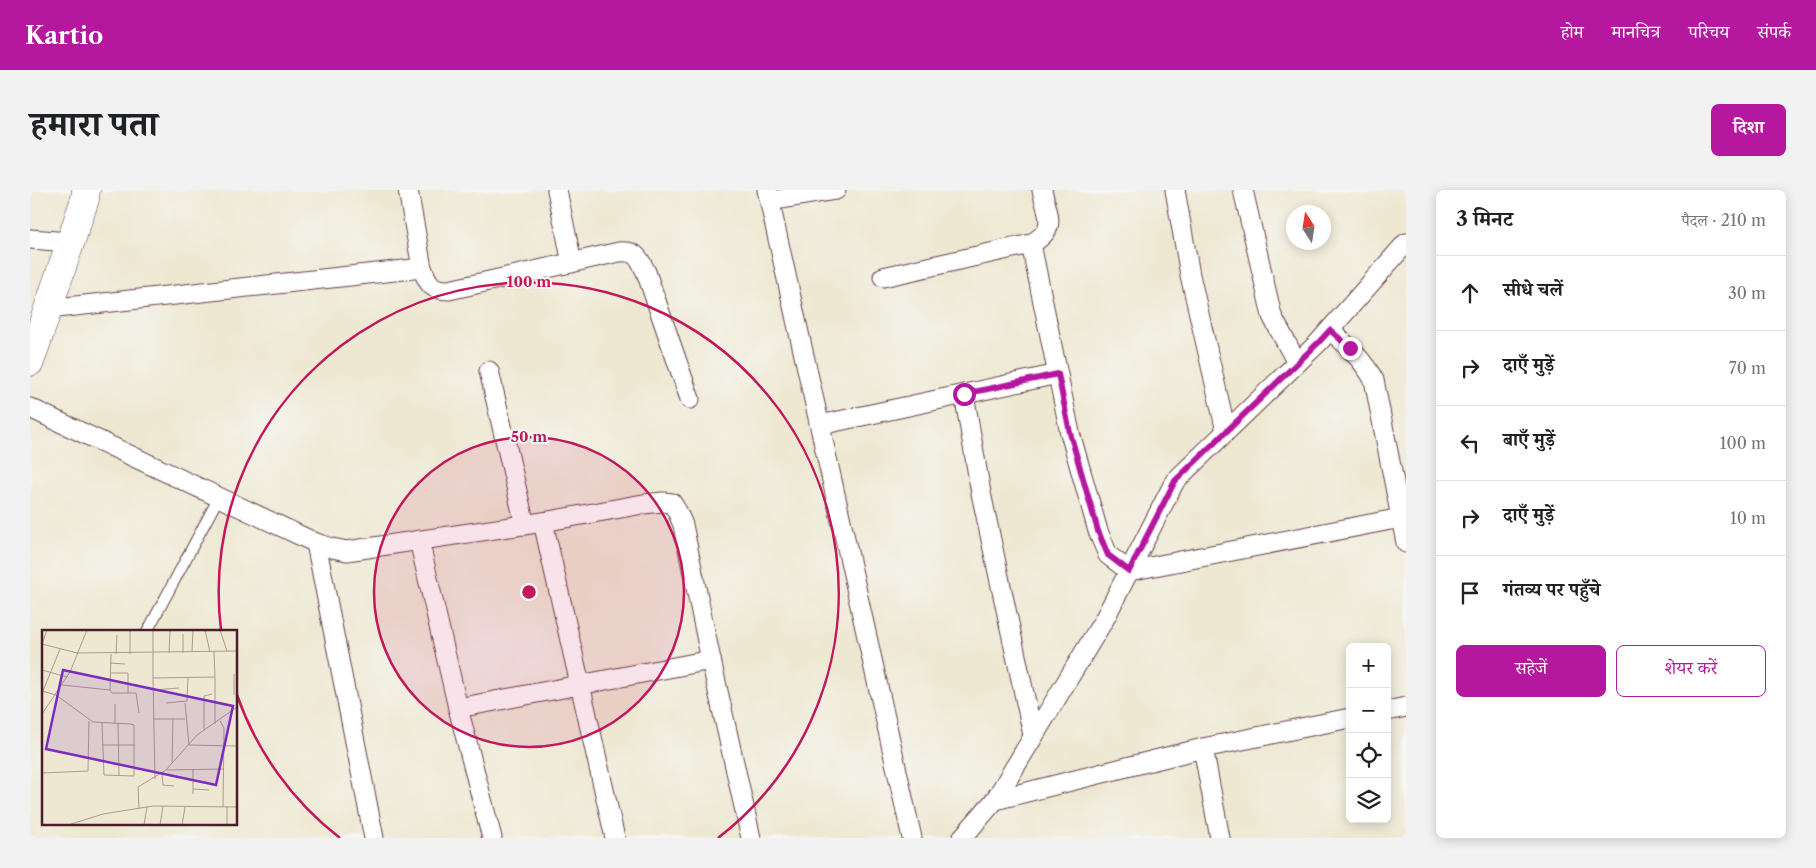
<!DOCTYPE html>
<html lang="hi">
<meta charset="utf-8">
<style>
:root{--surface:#fff;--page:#f2f2f2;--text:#202124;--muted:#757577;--line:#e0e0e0;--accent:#b5179e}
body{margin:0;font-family:"Libre Caslon Text","Noto Serif Devanagari",serif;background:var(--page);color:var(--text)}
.controls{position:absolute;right:15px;bottom:15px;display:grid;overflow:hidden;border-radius:8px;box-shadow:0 2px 12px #0003}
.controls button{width:45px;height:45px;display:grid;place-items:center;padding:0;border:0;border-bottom:1px solid var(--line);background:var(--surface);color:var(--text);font:25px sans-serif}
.compass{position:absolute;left:1256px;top:15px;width:45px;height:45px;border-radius:50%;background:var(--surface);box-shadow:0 2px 12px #0003;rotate:348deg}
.stop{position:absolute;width:15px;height:15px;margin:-11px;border:4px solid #b5179e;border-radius:50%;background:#fff}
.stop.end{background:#b5179e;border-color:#fff;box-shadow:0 1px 5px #0008}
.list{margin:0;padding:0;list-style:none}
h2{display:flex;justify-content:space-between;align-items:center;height:65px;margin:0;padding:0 20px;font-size:21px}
h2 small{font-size:16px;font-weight:400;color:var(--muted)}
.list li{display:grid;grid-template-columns:32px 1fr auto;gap:15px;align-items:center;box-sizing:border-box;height:75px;padding:0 20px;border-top:1px solid var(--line)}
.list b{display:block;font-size:19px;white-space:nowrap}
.list em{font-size:16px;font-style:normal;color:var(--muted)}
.actions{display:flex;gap:10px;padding:15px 20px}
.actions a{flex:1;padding:11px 0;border:1px solid var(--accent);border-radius:8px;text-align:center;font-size:18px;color:var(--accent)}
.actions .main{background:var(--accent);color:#fff}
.icon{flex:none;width:28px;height:28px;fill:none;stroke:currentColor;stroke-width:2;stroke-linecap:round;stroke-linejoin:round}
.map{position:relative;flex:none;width:1376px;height:648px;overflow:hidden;border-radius:8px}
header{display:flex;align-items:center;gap:30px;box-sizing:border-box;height:70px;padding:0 25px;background:var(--accent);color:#fff}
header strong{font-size:24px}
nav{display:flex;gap:28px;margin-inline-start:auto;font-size:18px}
.intro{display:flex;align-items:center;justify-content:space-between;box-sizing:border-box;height:120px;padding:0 30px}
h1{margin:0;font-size:35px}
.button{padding:12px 22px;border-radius:8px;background:var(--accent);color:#fff;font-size:18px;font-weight:700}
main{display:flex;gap:30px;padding:0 30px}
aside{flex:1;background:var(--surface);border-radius:8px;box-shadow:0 2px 12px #0003}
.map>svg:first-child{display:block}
</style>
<header>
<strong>Kartio</strong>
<nav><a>होम</a><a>मानचित्र</a><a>परिचय</a><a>संपर्क</a></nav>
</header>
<div class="intro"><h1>हमारा पता</h1><a class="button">दिशा</a></div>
<main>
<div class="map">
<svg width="1376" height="648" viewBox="0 0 1376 648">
<rect width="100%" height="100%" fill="#f6f6f2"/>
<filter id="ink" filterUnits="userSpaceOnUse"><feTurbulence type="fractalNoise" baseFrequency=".02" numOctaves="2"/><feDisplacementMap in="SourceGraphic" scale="10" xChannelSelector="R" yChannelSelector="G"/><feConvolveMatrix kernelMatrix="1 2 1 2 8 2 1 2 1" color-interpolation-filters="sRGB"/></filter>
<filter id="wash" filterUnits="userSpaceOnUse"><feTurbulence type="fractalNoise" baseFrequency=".0096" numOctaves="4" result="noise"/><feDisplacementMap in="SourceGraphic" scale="20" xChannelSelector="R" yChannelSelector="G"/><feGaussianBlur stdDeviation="1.12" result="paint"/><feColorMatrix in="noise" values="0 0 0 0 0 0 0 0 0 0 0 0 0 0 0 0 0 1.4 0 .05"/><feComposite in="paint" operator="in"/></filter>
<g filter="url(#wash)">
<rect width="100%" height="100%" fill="#eee8d2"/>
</g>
<g filter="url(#ink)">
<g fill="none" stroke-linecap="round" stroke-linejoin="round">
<defs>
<path id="lane" d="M117 442 189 307"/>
<g id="street">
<path d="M527 0 542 73"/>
<path d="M737 0 882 648"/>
<path d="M1145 0 1160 85 1196 241"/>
<path d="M1213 0 1242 126 1267 173"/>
<path d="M740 11 806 0"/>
<path d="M0 49 40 52"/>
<path d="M1001 54 1040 243 1068 341 1078 365 1099 381 1376 327"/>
<path d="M392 78C399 94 400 100 419 100L589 62C606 60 609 68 616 82L660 209"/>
<path d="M853 87 1001 54C1028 38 1018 27 1012 0"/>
<path d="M18 119 392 78 378 0"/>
<path d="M1300 140C1317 155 1333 170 1344 190L1376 353"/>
<path d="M459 181 495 335"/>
<path d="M934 204 951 303 1003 545"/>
<path d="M0 218 286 353 302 358 317 361 513 332 613 314 633 312 642 313 647 321 653 335 681 470 721 648"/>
<path d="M790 235 1028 184"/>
<path d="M513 332 585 648"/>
<path d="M389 350 428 518 462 648"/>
<path d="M286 353 344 648"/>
<path d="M428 518 681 470"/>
<path d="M1357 521 1376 517"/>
<path d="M1173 558 1190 648"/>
<path d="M965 610 1173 558 1320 528"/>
<path d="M932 648 965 610 1075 428 1145 291 1289 152 1376 53"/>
</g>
<path id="secondary" d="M0 172 55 9 56 0"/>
</defs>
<use href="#lane" stroke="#633d44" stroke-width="12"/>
<use href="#street" stroke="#633d44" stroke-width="21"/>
<use href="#secondary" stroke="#633d44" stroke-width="29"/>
<use href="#lane" stroke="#fff" stroke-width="10"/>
<use href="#street" stroke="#fff" stroke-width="19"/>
<use href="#secondary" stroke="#fff" stroke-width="28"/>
</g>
</g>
<g fill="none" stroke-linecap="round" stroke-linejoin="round" filter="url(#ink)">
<path stroke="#b5179e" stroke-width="6" d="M934 204 1028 184 1040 243 1068 341 1078 365 1099 381 1145 291 1289 152 1300 140 1320 158"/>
</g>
<circle cx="499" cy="402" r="155" fill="#c2185b" fill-opacity=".12"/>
<g fill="none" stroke="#c2185b" stroke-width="2.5">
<circle cx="499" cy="402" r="155"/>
<path d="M310 648A310 310 0 0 1 207 505M191 440A310 310 0 1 1 688 648"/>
</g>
<g transform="translate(12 440)">
<rect width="195" height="195" fill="#eee8d2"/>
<path fill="none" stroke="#ac988f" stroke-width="1" d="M5 0 0 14 35 23 195 21M111 0V48M163 0 168 22M178 0 185 21M141 4V23M150 22 151 0M127 23 128 0M74 24 75 5M88 24V0M68 33 83 34M0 40 25 47M68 43H86V63M192 44V65M173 47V94M20 55 68 60 69 24M68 60 70 63H94L97 83M112 60 137 58M0 61 14 65 51 92 89 94 92 95V146L62 145 60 93M1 61 18 19M124 73 145 71 146 47M143 73 147 115 195 116M73 74V94M0 84 28 42 45 0M112 89H143M178 91 182 98 181 177M76 94 77 146M162 100V66L170 64M60 115H93M130 132 131 89M125 140 181 139M0 143 46 141 47 91M120 144 121 155 132 156M113 149 111 48 173 47 172 22M151 159 167 160M151 164V139M97 178 96 157 124 140 155 105 195 77M26 195 61 184 111 176 195 177M102 195 105 177M118 195 121 176M140 195 143 177M185 195V177"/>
<path fill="#7b2cbf" fill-opacity="0.15" stroke="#7b2cbf" stroke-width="2.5" d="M21 40 191 76 174 155 4 119Z"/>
<rect width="195" height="195" fill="none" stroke="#4a1f2b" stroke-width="2.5"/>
</g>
<circle cx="499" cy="402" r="8" fill="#c2185b" stroke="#f6f6f2" stroke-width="2.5"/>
<g font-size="15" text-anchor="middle" font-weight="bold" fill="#c2185b" stroke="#f6f6f2" stroke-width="4" stroke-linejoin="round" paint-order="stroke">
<text x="499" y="97">100 m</text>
<text x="499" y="252">50 m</text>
</g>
</svg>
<div class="controls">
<button>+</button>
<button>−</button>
<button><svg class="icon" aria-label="locate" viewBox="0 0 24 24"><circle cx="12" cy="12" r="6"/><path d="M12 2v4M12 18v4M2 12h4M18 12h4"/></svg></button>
<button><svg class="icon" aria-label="layers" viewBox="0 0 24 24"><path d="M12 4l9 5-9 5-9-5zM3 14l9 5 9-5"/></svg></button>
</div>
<svg class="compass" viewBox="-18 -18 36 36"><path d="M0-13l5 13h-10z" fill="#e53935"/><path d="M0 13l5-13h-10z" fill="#757577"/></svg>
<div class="stop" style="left:934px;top:204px"></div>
<div class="stop end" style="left:1320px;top:158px"></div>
</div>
<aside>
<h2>3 मिनट<small>पैदल · 210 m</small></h2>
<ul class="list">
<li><svg class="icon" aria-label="ahead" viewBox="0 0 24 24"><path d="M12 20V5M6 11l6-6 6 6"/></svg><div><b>सीधे चलें</b></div><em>30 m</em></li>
<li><svg class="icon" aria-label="right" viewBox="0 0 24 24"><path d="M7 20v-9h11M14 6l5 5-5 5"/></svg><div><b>दाएँ मुड़ें</b></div><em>70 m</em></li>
<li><svg class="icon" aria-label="left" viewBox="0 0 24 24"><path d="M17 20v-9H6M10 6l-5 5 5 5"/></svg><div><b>बाएँ मुड़ें</b></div><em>100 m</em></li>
<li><svg class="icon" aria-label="right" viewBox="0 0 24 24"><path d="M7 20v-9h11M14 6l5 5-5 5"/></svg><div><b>दाएँ मुड़ें</b></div><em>10 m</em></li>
<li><svg class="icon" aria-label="arrive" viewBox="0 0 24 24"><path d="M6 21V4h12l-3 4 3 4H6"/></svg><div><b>गंतव्य पर पहुँचे</b></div></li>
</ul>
<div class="actions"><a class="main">सहेजें</a><a>शेयर करें</a></div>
</aside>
</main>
